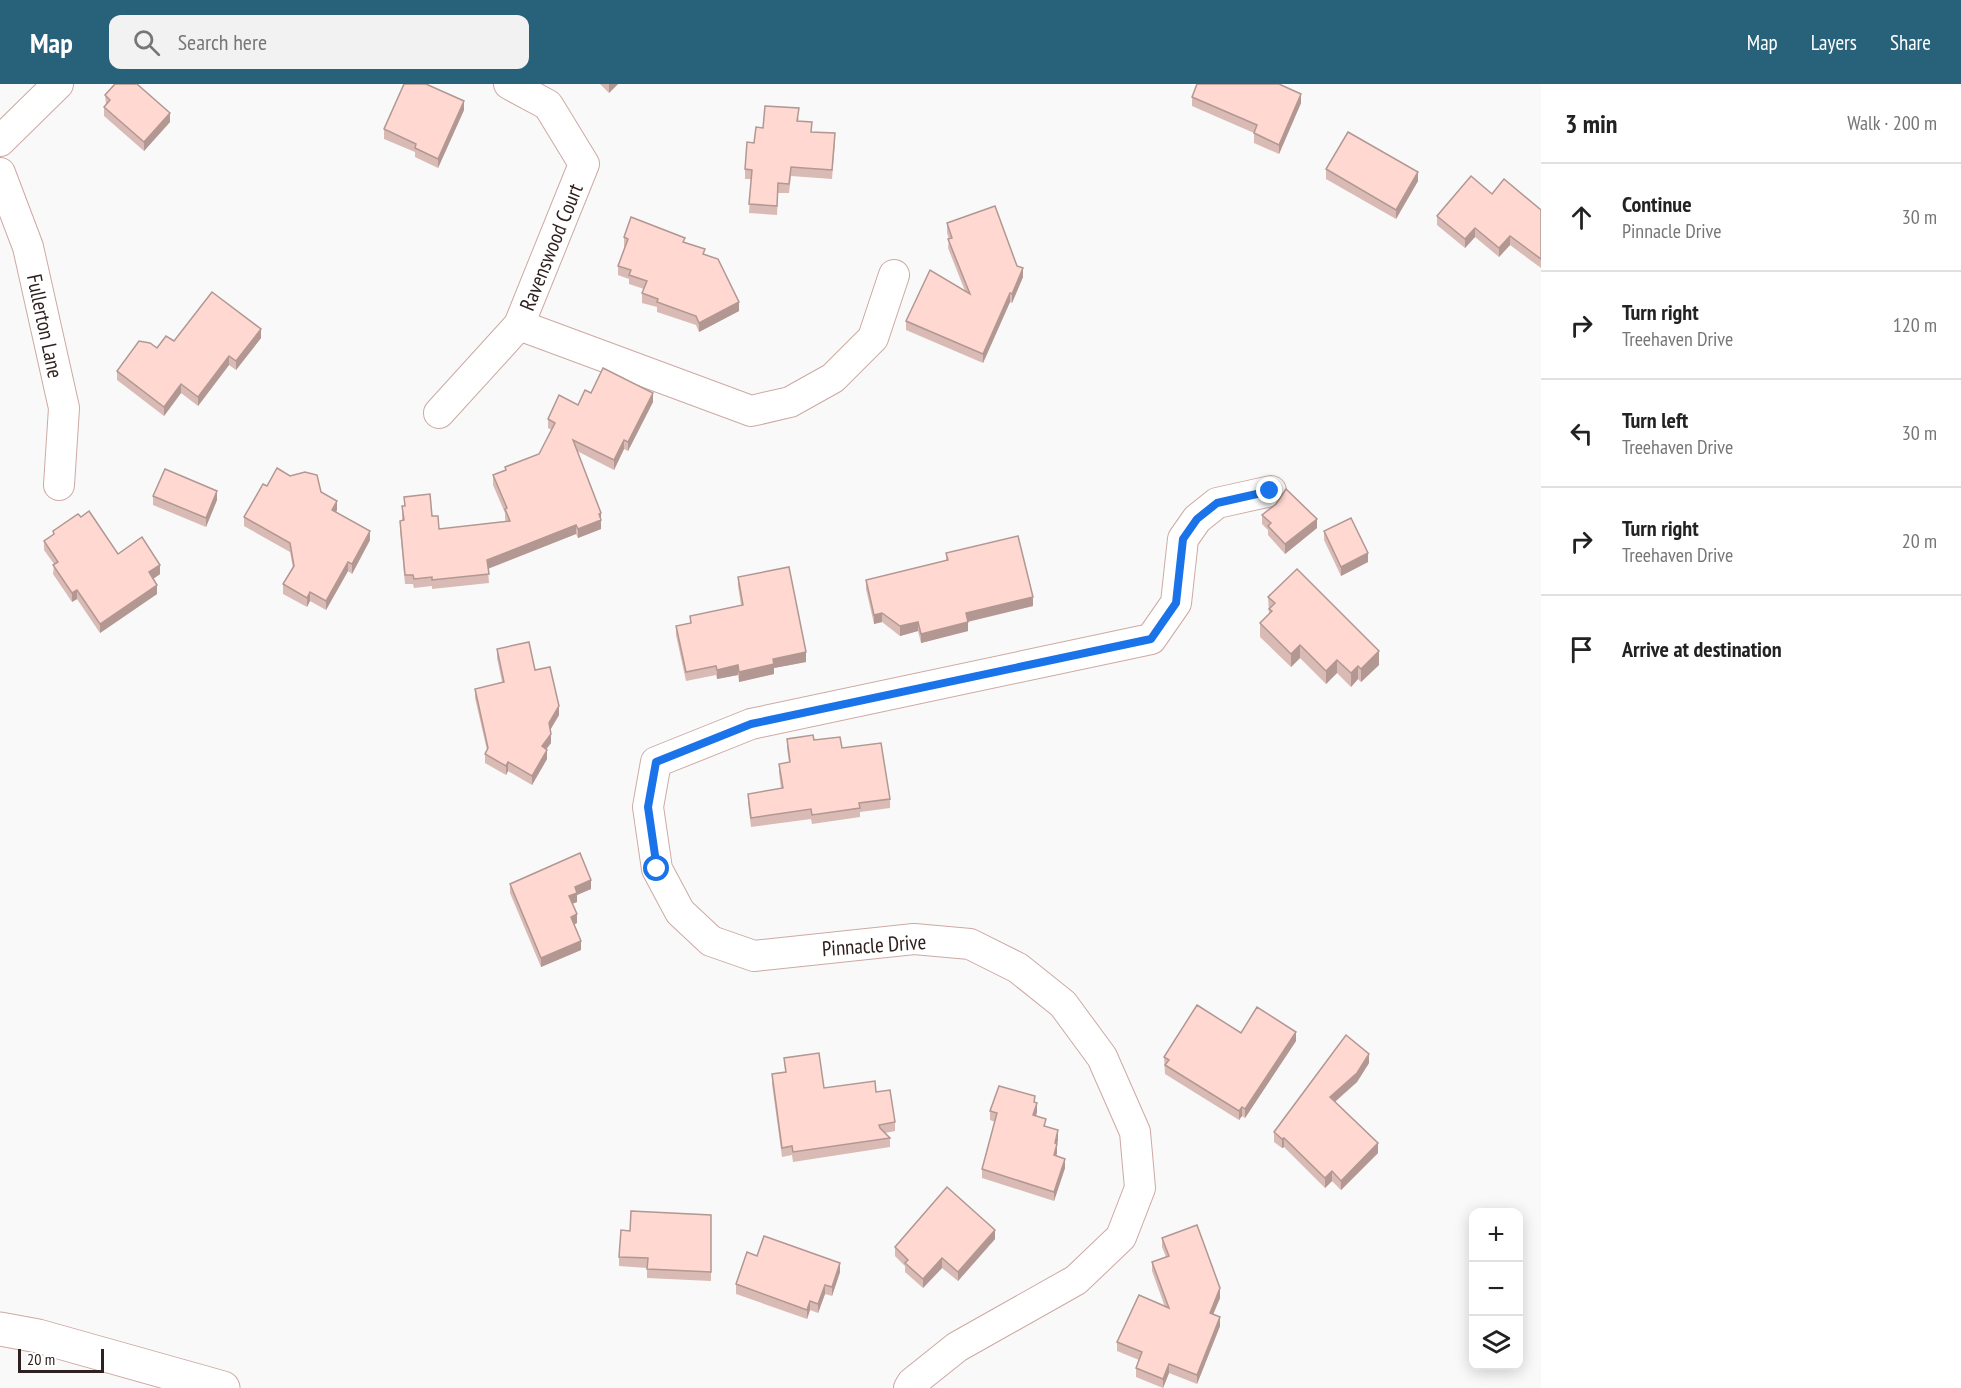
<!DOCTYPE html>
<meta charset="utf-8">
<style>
:root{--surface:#fff;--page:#f2f2f2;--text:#222;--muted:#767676;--line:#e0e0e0;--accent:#27617a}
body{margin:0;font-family:"PT Sans Narrow",sans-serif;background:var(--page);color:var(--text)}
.controls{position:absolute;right:18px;bottom:18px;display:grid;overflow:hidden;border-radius:12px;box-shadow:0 3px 15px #0003}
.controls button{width:54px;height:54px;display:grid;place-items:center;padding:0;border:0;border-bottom:2px solid var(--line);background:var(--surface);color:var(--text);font:30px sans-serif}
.scale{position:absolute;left:18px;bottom:15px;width:86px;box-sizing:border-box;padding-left:6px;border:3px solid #2f211f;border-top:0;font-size:16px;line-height:21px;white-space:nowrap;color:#2f211f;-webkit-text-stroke:4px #fff;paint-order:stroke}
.stop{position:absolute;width:18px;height:18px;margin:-14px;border:4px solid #1a73e8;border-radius:50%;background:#fff}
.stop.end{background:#1a73e8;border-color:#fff;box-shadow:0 2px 6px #0008}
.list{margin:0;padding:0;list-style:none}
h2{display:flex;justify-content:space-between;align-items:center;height:78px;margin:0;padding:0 24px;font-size:26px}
h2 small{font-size:20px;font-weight:400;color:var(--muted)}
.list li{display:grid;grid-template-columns:39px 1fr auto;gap:18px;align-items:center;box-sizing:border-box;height:108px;padding:0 24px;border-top:2px solid var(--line)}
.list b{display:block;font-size:22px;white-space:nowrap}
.list p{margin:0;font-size:20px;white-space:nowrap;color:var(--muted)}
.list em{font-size:20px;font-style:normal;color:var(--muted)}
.icon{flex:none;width:33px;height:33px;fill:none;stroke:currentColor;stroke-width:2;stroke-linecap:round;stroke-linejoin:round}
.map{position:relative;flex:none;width:1541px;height:1304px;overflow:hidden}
header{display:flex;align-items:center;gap:36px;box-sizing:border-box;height:84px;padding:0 30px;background:var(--accent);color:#fff}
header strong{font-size:28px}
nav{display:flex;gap:33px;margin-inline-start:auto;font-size:21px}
.search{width:420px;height:54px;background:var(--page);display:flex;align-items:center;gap:15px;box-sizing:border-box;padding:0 21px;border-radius:12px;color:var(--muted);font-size:22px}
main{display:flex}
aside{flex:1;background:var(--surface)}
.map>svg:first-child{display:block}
</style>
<header>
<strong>Map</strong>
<div class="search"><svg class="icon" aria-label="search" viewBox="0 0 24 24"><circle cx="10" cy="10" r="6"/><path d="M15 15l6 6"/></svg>Search here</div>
<nav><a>Map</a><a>Layers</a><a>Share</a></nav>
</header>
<main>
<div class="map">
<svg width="1541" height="1304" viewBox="0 0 1541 1304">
<rect width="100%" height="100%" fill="#f9f9f9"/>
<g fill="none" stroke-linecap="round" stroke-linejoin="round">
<defs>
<g id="street">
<path d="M0 57 58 0"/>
<path d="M0 89 28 163 64 324 59 401"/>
<path d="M519 241 751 327 790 318 833 294 873 254 894 191"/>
<path d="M439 329 519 241 584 80 548 21 509 0"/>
<path d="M909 1304 912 1299 957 1263 1076 1196 1121 1153 1140 1104 1135 1048 1102 973 1063 920 1018 884 970 860 914 855 754 872 711 857 680 828 657 785 648 723 656 678 751 640 1151 555 1176 519 1183 455 1197 435 1217 419 1271 407"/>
</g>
<path id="secondary" d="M0 1245 38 1252 223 1304"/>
</defs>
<use href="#street" stroke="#cda9a3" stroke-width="32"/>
<use href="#secondary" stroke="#cda9a3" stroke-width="35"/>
<use href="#street" stroke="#fff" stroke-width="30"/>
<use href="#secondary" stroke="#fff" stroke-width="33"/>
</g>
<g fill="#dabab4">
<path d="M600 0H618L609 9Z"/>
<path d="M105 11 170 38 144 67 104 32V23L106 21Z"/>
<path d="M1192 13 1301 19 1279 70 1254 59V49L1192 22Z"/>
<path d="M464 26 438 84 415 73V68L384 55V45Z"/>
<path d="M799 34 798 37 812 48 835 58 832 95 791 92 789 109H778L777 131 749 129 751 95H745V85L754 59 763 44Z"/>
<path d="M1326 85 1418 97 1396 135 1326 95Z"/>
<path d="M1492 110 1541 126V184L1510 161 1499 173 1475 153 1465 164 1437 141V132Z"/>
<path d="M947 139 1017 182 1023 193 1012 219 1010 218 983 279 906 246V237L965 207 948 164 949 155 947 149Z"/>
<path d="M624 153 685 158 705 170 739 227 699 248 696 241 657 228V223L642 219V209L644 205 629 200V195L618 191V182L625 163 624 162Z"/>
<path d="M261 254 236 286 229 281 198 322 181 309 164 332 117 296V287L157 264 174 257Z"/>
<path d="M591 309 653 318 628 367 624 365 614 386 577 367 601 429V445L578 454 576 450 488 485 489 499 432 505V502L414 504 413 500H405L400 446V437L402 436V422H404V413L432 432 439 445 506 438 505 434V429L493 401V391L505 387V383L539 370 552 346 548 344V335L578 321Z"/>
<path d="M267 402 321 408 337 426 336 428 370 456 352 490 348 487 326 526 310 517 307 523 283 510V500L293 484 290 468 244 442V433Z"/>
<path d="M153 412 217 416 206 443 153 421Z"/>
<path d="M1262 431 1317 444 1285 470 1268 451V446L1262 440Z"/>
<path d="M53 447 118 470 160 490 153 495 157 510 100 549 77 515 72 518 53 490 54 480 44 466V457L53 451Z"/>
<path d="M1324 447 1368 478 1341 492 1324 456Z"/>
<path d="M946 469 1033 522 968 538V547L921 559 918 547 900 552 882 538 874 540 866 505V496L946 477Z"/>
<path d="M738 493 806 578 774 584V590L739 598 738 591 717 595 716 591 686 597 676 551V542L690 539V532L741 521 738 502Z"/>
<path d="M1268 513 1379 581 1361 598 1358 595 1351 603 1337 589 1326 600 1300 574 1291 583 1260 553V539L1269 530Z"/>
<path d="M497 565 535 586 559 631 550 646 551 659 546 665 547 675 532 701 508 687 506 691 485 679V670L487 666 475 614V605L502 598 497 574Z"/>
<path d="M787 655 814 656 842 664 890 715V724L860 728V733L812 740 811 735 751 743 748 719V710L781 705 779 689V680L789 678 787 664Z"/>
<path d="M510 800 591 805 577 811V818L572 820 577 839 574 841 581 866 541 883 510 809Z"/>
<path d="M1241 949 1296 957 1245 1034 1242 1032 1239 1036 1165 990 1164 973Z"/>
<path d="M784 974 824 1004 876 1008 895 1038V1047L885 1049 890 1054V1063L793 1078 792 1071 782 1073 772 1000V990L785 988Z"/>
<path d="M1369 979 1357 998 1335 1018 1378 1069 1341 1106 1332 1097 1325 1104 1284 1063 1282 1064 1274 1058V1048Z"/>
<path d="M1035 1018 1037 1028 1036 1032 1058 1056 1057 1060 1056 1072 1065 1084 1054 1117 982 1094V1085L995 1038 990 1036V1027Z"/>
<path d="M711 1131V1197L647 1194V1184L619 1182V1173L630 1147Z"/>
<path d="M1162 1154 1220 1214 1213 1230 1220 1242 1197 1300 1169 1289 1163 1304 1136 1293V1284L1139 1276 1117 1267V1258L1165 1223 1152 1187V1178L1166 1173 1162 1163Z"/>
<path d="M995 1155 958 1197 942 1184 923 1204 905 1188V1182L895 1172V1163Z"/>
<path d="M757 1172 840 1188 832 1212 825 1210 818 1229 810 1226 807 1235 736 1210V1200Z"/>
</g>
<g fill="#b29792">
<path d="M609 0H618L609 9Z"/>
<path d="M1301 10V19L1279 70V61Z"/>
<path d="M464 17V26L438 84V75Z"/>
<path d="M170 29V38L144 67V58Z"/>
<path d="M1418 88V97L1396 135V126Z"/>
<path d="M1475 144V153L1465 164V155Z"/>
<path d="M1510 152V161L1499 173V164Z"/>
<path d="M1023 184V193L1012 219V210Z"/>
<path d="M1010 209V218L983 279V270Z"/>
<path d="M739 218V227L699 248V239Z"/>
<path d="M261 245V254L236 286V277Z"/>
<path d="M229 272V281L198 322V313Z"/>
<path d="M181 300V309L164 332V323Z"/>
<path d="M653 309V318L628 367V358Z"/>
<path d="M624 356V365L614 386V376Z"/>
<path d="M217 407V416L206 443V434Z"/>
<path d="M337 417V426L332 435V426Z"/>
<path d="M601 429V445L578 454V445Z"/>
<path d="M1317 435V444L1285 470V460Z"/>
<path d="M576 441V450L487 485V476Z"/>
<path d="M370 447V456L352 490V480Z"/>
<path d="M1368 469V478L1341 492V483Z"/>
<path d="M348 478V487L326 526V517Z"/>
<path d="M160 481V490L149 498V488Z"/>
<path d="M157 501V510L100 549V540Z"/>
<path d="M77 506V515L72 518V509Z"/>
<path d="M310 508V517L307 523V514Z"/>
<path d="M1033 513V522L966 538V529Z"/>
<path d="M882 529V538L874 540V531Z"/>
<path d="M918 538V547L900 552V542Z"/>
<path d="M968 538V547L921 559V550Z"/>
<path d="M1300 561V574L1291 583V570Z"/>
<path d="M1379 567V581L1361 598V585Z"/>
<path d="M806 568V578L774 584V590L739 598V588L773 575Z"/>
<path d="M1337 576V589L1326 600V587Z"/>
<path d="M738 581V591L717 595V586Z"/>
<path d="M1358 582V595L1351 603V589Z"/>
<path d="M559 622V631L549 648V639Z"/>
<path d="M551 650V659L542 671V662Z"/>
<path d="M547 666V675L532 701V692Z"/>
<path d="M508 678V687L506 691V682Z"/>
<path d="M591 796V805L577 811V818L569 821V812L575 803Z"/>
<path d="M577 830V839L571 842V833Z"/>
<path d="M581 857V866L541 883V874Z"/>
<path d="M1296 948V957L1245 1034V1025Z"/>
<path d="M1369 970V979L1357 998 1330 1022V1013Z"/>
<path d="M1037 1019V1028L1033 1041V1031Z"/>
<path d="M1242 1023V1032L1239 1036V1027Z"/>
<path d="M1058 1046V1056L1055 1068V1059Z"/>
<path d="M1284 1054V1063L1282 1064V1055Z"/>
<path d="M1378 1059V1069L1341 1106V1097Z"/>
<path d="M1057 1060V1069L1054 1081V1071Z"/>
<path d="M1065 1075V1084L1054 1117V1108Z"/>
<path d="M1332 1087V1097L1325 1104V1094Z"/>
<path d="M995 1146V1155L958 1197V1188Z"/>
<path d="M942 1174V1184L923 1204V1195Z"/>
<path d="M840 1179V1188L832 1212V1203Z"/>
<path d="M825 1201V1210L818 1229V1220Z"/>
<path d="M1220 1204V1214L1210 1238V1229Z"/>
<path d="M810 1217V1226L807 1235V1226Z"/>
<path d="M1220 1233V1242L1197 1300V1291Z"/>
<path d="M1169 1280V1289L1163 1304V1295Z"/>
</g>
<g fill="#fed8d1" stroke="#b29792" stroke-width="1.5">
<path d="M115 0H137L170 29 144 58 104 23 110 16 105 11Z"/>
<path d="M404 0H426L464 17 438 75 415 64 416 60 384 45Z"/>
<path d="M1197 0H1279L1301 10 1279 61 1254 49 1257 41 1192 13Z"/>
<path d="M765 22 799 24 797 37 812 38 811 48 835 49 832 86 791 83 789 100 778 99 777 122 749 120 752 86 745 85 747 58 754 59 756 43 763 44Z"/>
<path d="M1348 48 1418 88 1396 126 1326 85Z"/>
<path d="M1471 92 1492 110 1504 95 1541 126V175L1510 152 1499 164 1475 144 1465 155 1437 132Z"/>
<path d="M995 122 1017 182 1023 184 1012 210 1010 209 983 270 906 237 930 186 970 210 948 155 952 154 947 139Z"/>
<path d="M631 133 685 154 683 158 705 165 703 170 718 175 739 218 699 239 696 232 657 218 658 215 642 209 647 197 629 191 631 186 618 182 628 155 624 153Z"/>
<path d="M212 208 261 245 236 277 229 272 198 313 181 300 164 323 117 287 139 257 150 259 157 264 166 252 174 257Z"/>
<path d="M603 284 653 309 628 358 624 356 614 376 573 356 601 429 599 430 601 436 578 445 576 441 487 476 489 490 432 496V493L414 495 413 491H405L400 437 404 436 402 422H405L404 413 430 410 432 432H438L439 445 510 437 505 425 507 424 493 391 506 386 505 383 539 370 555 339 548 335 559 311 578 321 585 306 591 309Z"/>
<path d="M277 384 290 392 305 388 317 391 321 408 337 417 332 426 370 447 352 480 348 478 326 517 310 508 307 514 283 500 294 482 290 459 244 433 263 400 267 402Z"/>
<path d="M165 385 217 407 206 434 153 412Z"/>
<path d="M1286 405 1317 435 1285 460 1268 442 1271 439 1262 431 1276 420Z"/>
<path d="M89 427 118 470 142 453 160 481 149 488 157 501 100 540 77 506 72 509 53 481 58 478 44 457 54 450 53 447 78 430 81 433Z"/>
<path d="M1351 434 1368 469 1341 483 1324 447Z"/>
<path d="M1018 452 1033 513 966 529 968 538 921 550 918 538 900 542 882 529 874 531 866 496 948 476 946 469Z"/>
<path d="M789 483 806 568 773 575 774 580 739 588 738 581 717 586 716 582 686 588 676 542 691 539 690 532 743 521 738 493Z"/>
<path d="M1297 485 1379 567 1361 585 1358 582 1351 589 1337 576 1326 587 1300 561 1291 570 1260 539 1272 527 1269 525 1275 519 1268 513Z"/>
<path d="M529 558 535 586 550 583 559 622 549 639 551 650 542 662 547 666 532 692 508 678 506 682 485 670 488 664 475 605 504 598 497 565Z"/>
<path d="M813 651 814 656 840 653 842 664 881 659 890 715 859 719 860 724 812 731 811 725 751 734 748 710 783 704 779 680 790 678 787 655Z"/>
<path d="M580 769 591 796 575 803 577 809 569 812 577 830 571 833 581 857 541 874 510 800Z"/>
<path d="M1197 921 1241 949 1257 923 1296 948 1245 1025 1242 1023 1239 1027 1165 981 1169 976 1164 973Z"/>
<path d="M1346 951 1369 970 1357 989 1330 1013 1378 1059 1341 1097 1332 1087 1325 1094 1284 1054 1282 1055 1274 1048Z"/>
<path d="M819 969 824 1004 875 997 876 1008 890 1006 895 1038 879 1041 880 1044 890 1054 793 1068 792 1062 782 1064 772 990 786 988 784 974Z"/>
<path d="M999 1002 1035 1012 1034 1018 1037 1019 1033 1031 1046 1035 1044 1042 1058 1046 1055 1059 1057 1060 1054 1071 1065 1075 1054 1108 982 1085 997 1029 990 1027Z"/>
<path d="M947 1103 995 1146 958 1188 942 1174 923 1195 905 1179 908 1176 895 1163Z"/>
<path d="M631 1127 711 1131V1188L647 1185 648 1174 619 1173 621 1146 630 1147Z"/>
<path d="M1197 1141 1220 1204 1210 1229 1220 1233 1197 1291 1169 1280 1163 1295 1136 1284 1142 1268 1117 1258 1139 1211 1169 1224 1152 1178 1169 1172 1162 1154Z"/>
<path d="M764 1152 840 1179 832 1203 825 1201 818 1220 810 1217 807 1226 736 1200 747 1168 757 1172Z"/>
</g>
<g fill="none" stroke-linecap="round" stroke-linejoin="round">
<path stroke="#1a73e8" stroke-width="8" d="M657 785 648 723 656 678 751 640 1151 555 1176 519 1183 455 1197 435 1217 419 1270 407"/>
</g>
<g text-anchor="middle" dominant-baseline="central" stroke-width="4.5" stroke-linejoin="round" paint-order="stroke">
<g font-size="21" fill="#2f211f" stroke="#fff">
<text transform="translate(551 163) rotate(-68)">Ravenswood Court</text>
<text transform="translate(45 242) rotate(78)">Fullerton Lane</text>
<text transform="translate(874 861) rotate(-4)">Pinnacle Drive</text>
</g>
</g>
</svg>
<div class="controls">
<button>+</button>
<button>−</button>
<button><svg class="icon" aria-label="layers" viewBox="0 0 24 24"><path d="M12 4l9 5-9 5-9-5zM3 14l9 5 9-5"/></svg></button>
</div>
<div class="scale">20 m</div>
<div class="stop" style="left:657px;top:785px"></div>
<div class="stop end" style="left:1270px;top:407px"></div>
</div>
<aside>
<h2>3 min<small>Walk · 200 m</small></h2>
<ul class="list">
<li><svg class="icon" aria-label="ahead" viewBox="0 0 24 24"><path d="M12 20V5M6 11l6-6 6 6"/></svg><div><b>Continue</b><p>Pinnacle Drive</p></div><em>30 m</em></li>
<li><svg class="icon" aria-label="right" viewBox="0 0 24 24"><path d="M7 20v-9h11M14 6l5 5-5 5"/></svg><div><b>Turn right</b><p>Treehaven Drive</p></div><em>120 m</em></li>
<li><svg class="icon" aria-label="left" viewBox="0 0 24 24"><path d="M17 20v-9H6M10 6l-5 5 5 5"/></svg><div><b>Turn left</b><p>Treehaven Drive</p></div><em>30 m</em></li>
<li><svg class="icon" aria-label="right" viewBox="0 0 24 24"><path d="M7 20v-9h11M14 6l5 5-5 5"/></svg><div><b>Turn right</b><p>Treehaven Drive</p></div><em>20 m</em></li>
<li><svg class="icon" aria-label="arrive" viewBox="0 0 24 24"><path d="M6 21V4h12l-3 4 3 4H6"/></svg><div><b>Arrive at destination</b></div></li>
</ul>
</aside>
</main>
